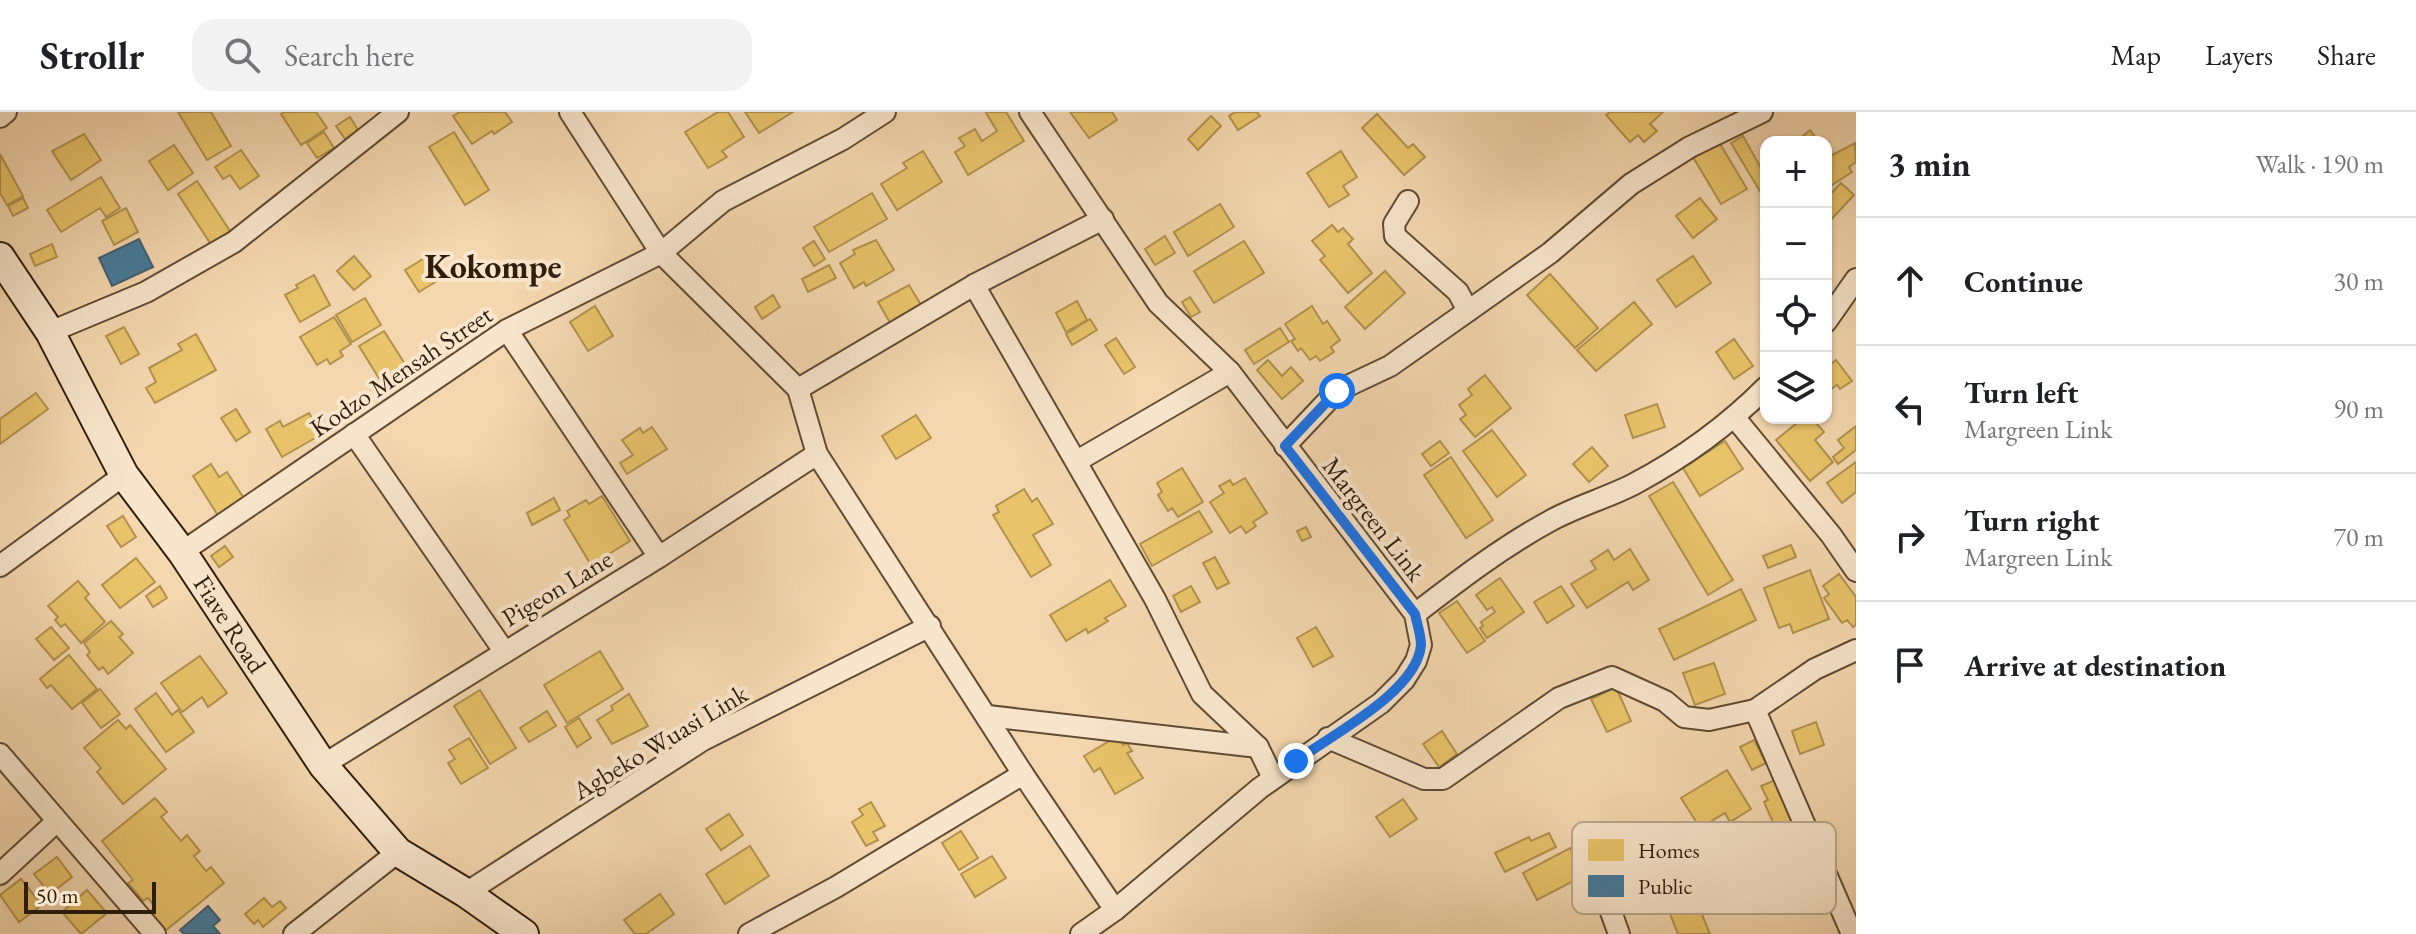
<!DOCTYPE html>
<meta charset="utf-8">
<style>
:root{--surface:#fff;--page:#f2f2f2;--text:#202124;--muted:#757577;--line:#e0e0e0}
body{margin:0;font-family:"EB Garamond",serif;background:var(--page);color:var(--text)}
.controls{position:absolute;right:24px;top:24px;display:grid;overflow:hidden;border-radius:16px;box-shadow:0 2px 6px #0004}
.controls button{width:72px;height:72px;display:grid;place-items:center;padding:0;border:0;border-bottom:2px solid var(--line);background:var(--surface);color:var(--text);font:40px sans-serif}
.scale{position:absolute;left:24px;bottom:20px;width:132px;box-sizing:border-box;padding-left:8px;border:4px solid #2e1e0b;border-top:0;font-size:22px;line-height:28px;white-space:nowrap;color:#2e1e0b;-webkit-text-stroke:6px #f8e5cb;paint-order:stroke}
.stop{position:absolute;width:24px;height:24px;margin:-18px;border:6px solid #1a73e8;border-radius:50%;background:#fff}
.stop.end{background:#1a73e8;border-color:#fff;box-shadow:0 2px 8px #0008}
.list{margin:0;padding:0;list-style:none}
h2{display:flex;justify-content:space-between;align-items:center;height:104px;margin:0;padding:0 32px;font-size:34px}
h2 small{font-size:26px;font-weight:400;color:var(--muted)}
.list li{display:grid;grid-template-columns:52px 1fr auto;gap:24px;align-items:center;box-sizing:border-box;height:128px;padding:0 32px;border-top:2px solid var(--line)}
.list b{display:block;font-size:30px;white-space:nowrap}
.list p{margin:0;font-size:26px;white-space:nowrap;color:var(--muted)}
.list em{font-size:26px;font-style:normal;color:var(--muted)}
.icon{flex:none;width:44px;height:44px;fill:none;stroke:currentColor;stroke-width:2;stroke-linecap:round;stroke-linejoin:round}
.map{position:relative;flex:none;width:1856px;height:822px;overflow:hidden}
header{display:flex;align-items:center;gap:48px;box-sizing:border-box;height:112px;padding:0 40px;background:var(--surface);border-bottom:2px solid var(--line)}
header strong{font-size:38px}
nav{display:flex;gap:44px;margin-inline-start:auto;font-size:28px}
.search{width:560px;height:72px;background:var(--page);display:flex;align-items:center;gap:20px;box-sizing:border-box;padding:0 28px;border-radius:24px;color:var(--muted);font-size:30px}
main{display:flex}
aside{flex:1;background:var(--surface)}
.map>svg:first-child{display:block}
</style>
<header>
<strong>Strollr</strong>
<div class="search"><svg class="icon" aria-label="search" viewBox="0 0 24 24"><circle cx="10" cy="10" r="6"/><path d="M15 15l6 6"/></svg>Search here</div>
<nav><a>Map</a><a>Layers</a><a>Share</a></nav>
</header>
<main>
<div class="map">
<svg width="1856" height="822" viewBox="0 0 1856 822">
<rect width="100%" height="100%" fill="#f4d7af"/>
<filter id="stains"><feTurbulence type="fractalNoise" baseFrequency=".0025" numOctaves="4"/><feColorMatrix values="0 0 0 0 .2 0 0 0 0 .09 0 0 0 0 .02 0 0 0 .5 -.17"/></filter>
<radialGradient id="worn" r=".72"><stop offset=".6" stop-color="#630" stop-opacity="0"/><stop offset="1" stop-color="#630" stop-opacity=".3"/></radialGradient>
<g fill="#e9c46a" stroke="#b1924e" stroke-width="2">
<path d="M178 0H211L231 34 207 48Z"/>
<path d="M284 0H316L327 16 301 33 281 2Z"/>
<path d="M460 0H505L512 10 494 22 492 19 472 32 453 4Z"/>
<path d="M718 0H728L744 25 722 39 727 45 708 56 685 20Z"/>
<path d="M745 0H793L759 21Z"/>
<path d="M988 0H1006L1024 29 968 63 955 40 965 34 959 26 975 17 982 29 997 19 986 1Z"/>
<path d="M1070 0H1112L1117 8 1089 26Z"/>
<path d="M1235 0H1257L1260 4 1238 18 1229 4Z"/>
<path d="M1610 0H1663L1650 12 1657 19 1644 30 1638 23 1630 30 1606 3Z"/>
<path d="M1377 2 1408 36 1413 32 1425 45 1404 63 1362 16Z"/>
<path d="M1211 4 1221 14 1198 38 1188 27Z"/>
<path d="M350 5 358 18 345 27 336 14Z"/>
<path d="M1810 18 1819 30H1796Z"/>
<path d="M324 20 334 36 317 46 307 31Z"/>
<path d="M454 20 489 78 465 93 429 35Z"/>
<path d="M84 22 101 48 71 68 52 39Z"/>
<path d="M1743 24 1761 56 1766 54V78L1761 81 1731 31Z"/>
<path d="M1719 30 1747 77 1721 92 1693 45Z"/>
<path d="M1855 31 1856 50 1849 55 1852 60 1832 73 1826 64V46Z"/>
<path d="M174 33 193 61 168 78 149 49Z"/>
<path d="M241 38 259 64 240 77 230 63 223 67 215 55Z"/>
<path d="M923 39 942 70 897 98 881 72 907 56 903 51Z"/>
<path d="M1341 39 1357 65 1343 74 1349 83 1329 95 1307 61Z"/>
<path d="M0 42 23 84 7 93 0 81Z"/>
<path d="M101 65 120 96 106 105 100 96 61 120 47 98Z"/>
<path d="M197 69 232 122 212 134 178 82Z"/>
<path d="M1841 71 1854 83 1827 112 1826 87Z"/>
<path d="M872 81 887 107 829 140 814 115Z"/>
<path d="M23 86 28 96 13 104 8 94Z"/>
<path d="M1700 86 1717 107 1693 126 1676 104Z"/>
<path d="M1220 92 1234 115 1188 144 1174 120Z"/>
<path d="M126 96 138 120 114 133 102 109Z"/>
<path d="M1332 113 1338 120 1343 116 1353 127 1348 132 1372 161 1348 181 1320 148 1325 144 1312 129Z"/>
<path d="M1165 124 1175 141 1155 153 1145 137Z"/>
<path d="M876 128 894 158 866 174 864 170 854 176 840 151 855 142 853 138Z"/>
<path d="M814 129 825 147 814 154 803 136Z"/>
<path d="M1244 129 1264 161 1214 191 1194 159Z"/>
<path d="M52 132 57 145 35 154 30 142Z"/>
<path d="M431 142 445 164 419 180 405 158Z"/>
<path d="M354 144 371 164 354 178 337 159Z"/>
<path d="M1693 144 1711 171 1676 195 1657 168Z"/>
<path d="M829 153 836 166 808 180 802 167Z"/>
<path d="M1385 159 1405 181 1365 217 1345 195Z"/>
<path d="M1550 162 1598 216 1575 236 1527 183Z"/>
<path d="M314 163 330 193 300 210 285 183 298 176 296 173Z"/>
<path d="M909 173 921 193 890 211 878 190Z"/>
<path d="M773 183 780 195 762 207 755 195Z"/>
<path d="M1190 185 1200 200 1191 205 1182 190Z"/>
<path d="M365 186 381 213 352 230 336 203Z"/>
<path d="M1077 189 1087 208 1066 220 1056 201Z"/>
<path d="M1634 190 1652 212 1596 259 1577 238Z"/>
<path d="M595 194 613 224 588 239 570 210Z"/>
<path d="M1312 194 1323 212 1327 209 1340 228 1331 235 1334 240 1320 249 1316 244 1310 248 1301 236 1298 239 1291 229 1295 227 1285 212Z"/>
<path d="M334 205 351 232 340 239 343 244 330 252 327 247 317 253 300 225Z"/>
<path d="M1090 207 1097 218 1072 233 1066 222Z"/>
<path d="M124 215 139 242 121 252 106 224Z"/>
<path d="M1280 216 1289 230 1254 252 1245 238Z"/>
<path d="M384 219 405 252 380 268 359 234Z"/>
<path d="M196 222 216 258 155 291 146 276 156 270 149 256 182 238 178 232Z"/>
<path d="M1116 226 1135 255 1124 262 1105 233Z"/>
<path d="M1734 227 1753 254 1734 267 1716 240Z"/>
<path d="M1268 248 1282 264 1291 255 1303 269 1282 287 1257 258Z"/>
<path d="M1836 248 1852 269 1840 277 1837 273 1826 281V256Z"/>
<path d="M1485 263 1511 296 1475 325 1460 307 1466 303 1459 293 1472 283 1468 277Z"/>
<path d="M36 281 48 297 0 332V307Z"/>
<path d="M1657 292 1665 315 1633 326 1625 303Z"/>
<path d="M236 297 250 320 236 329 221 306Z"/>
<path d="M309 301 322 322 282 345 266 317 280 309 283 315Z"/>
<path d="M916 303 931 326 896 347 882 324Z"/>
<path d="M1803 306H1812L1824 320 1815 328 1833 350 1810 369 1776 328Z"/>
<path d="M1856 314V338L1838 352 1833 345 1844 336 1838 328Z"/>
<path d="M652 315 667 337 627 362 620 351 633 343 622 328 640 316 643 321Z"/>
<path d="M1492 318 1526 363 1497 385 1463 339Z"/>
<path d="M1440 329 1449 341 1431 354 1422 342Z"/>
<path d="M1725 329 1743 357 1700 384 1683 356Z"/>
<path d="M1592 335 1608 354 1589 370 1573 352Z"/>
<path d="M1451 345 1493 408 1466 426 1424 363Z"/>
<path d="M1856 350V380L1842 391 1827 371Z"/>
<path d="M211 352 219 365 227 360 245 388 219 405 193 364Z"/>
<path d="M1182 356 1203 390 1178 405 1172 396 1168 399 1158 383 1162 380 1157 371Z"/>
<path d="M1245 366 1267 401 1253 410 1256 414 1246 421 1241 414 1230 421 1210 390 1224 381 1219 374 1230 368 1233 373Z"/>
<path d="M1673 370 1733 468 1708 483 1649 384Z"/>
<path d="M1024 377 1032 390 1037 386 1053 412 1033 423 1051 453 1031 465 993 403 999 400 996 394Z"/>
<path d="M602 384 630 429 591 453 564 408 570 404 567 399 586 388 589 392Z"/>
<path d="M554 386 560 398 532 413 527 401Z"/>
<path d="M1199 399 1212 420 1152 454 1140 432Z"/>
<path d="M123 404 136 425 121 435 107 414Z"/>
<path d="M1306 415 1311 425 1302 429 1297 419Z"/>
<path d="M1791 433 1796 445 1768 456 1763 444Z"/>
<path d="M225 434 233 445 219 455 211 444Z"/>
<path d="M1630 437 1649 468 1633 478 1628 470 1587 496 1571 472 1596 457 1591 449 1608 438 1614 448Z"/>
<path d="M1215 445 1229 471 1217 477 1203 451Z"/>
<path d="M136 446 155 470 120 496 102 473Z"/>
<path d="M1810 458 1829 507 1793 521 1790 512 1779 516 1764 476Z"/>
<path d="M1839 462 1856 485V513L1853 515 1847 508 1842 511 1824 486 1829 482 1823 474Z"/>
<path d="M1500 466 1524 500 1487 526 1480 516 1483 514 1481 510 1495 500 1492 495 1487 498 1476 483Z"/>
<path d="M1110 468 1126 494 1105 506 1108 509 1088 521 1086 517 1066 529 1050 503Z"/>
<path d="M78 469 89 482 85 486 105 510 81 531 65 512 61 515 55 508 58 505 48 494Z"/>
<path d="M160 474 167 486 153 495 146 484Z"/>
<path d="M1191 474 1200 490 1181 500 1173 484Z"/>
<path d="M1561 474 1574 494 1547 511 1534 490Z"/>
<path d="M1741 477 1756 508 1674 548 1659 517Z"/>
<path d="M1457 489 1485 529 1467 541 1439 501Z"/>
<path d="M111 509 123 522 119 525 133 541 108 562 103 555 99 558 87 543 90 540 84 531Z"/>
<path d="M51 515 69 536 54 548 36 527Z"/>
<path d="M1316 515 1333 544 1313 555 1297 526Z"/>
<path d="M600 539 623 577 567 611 544 573Z"/>
<path d="M69 543 97 577 72 597 51 573 47 576 40 567Z"/>
<path d="M200 544 227 581 208 595 202 585 182 600 161 571Z"/>
<path d="M1714 551 1725 582 1695 593 1683 561Z"/>
<path d="M1616 575 1631 609 1607 620 1591 587Z"/>
<path d="M100 577 120 602 101 616 82 591Z"/>
<path d="M480 578 516 636 490 652 454 594Z"/>
<path d="M156 581 172 603 178 598 194 620 166 640 135 597Z"/>
<path d="M629 582 648 614 612 632 597 608 613 598 611 594Z"/>
<path d="M547 599 556 614 529 630 520 616Z"/>
<path d="M579 606 591 626 577 635 565 615Z"/>
<path d="M118 608 126 617 130 613 166 657 123 692 97 660 101 656 84 636Z"/>
<path d="M1816 610 1824 633 1800 642 1792 619Z"/>
<path d="M1442 619 1457 642 1439 655 1423 632Z"/>
<path d="M1118 624 1123 633 1127 631 1132 639 1127 641 1143 666 1115 682 1100 656 1094 660 1084 644Z"/>
<path d="M469 626 488 656 461 672 448 651 455 647 449 638Z"/>
<path d="M1754 628 1766 651 1752 658 1740 635Z"/>
<path d="M1727 658 1751 697 1730 710 1725 701 1700 716 1681 686Z"/>
<path d="M1775 668 1801 725 1788 731 1780 713 1775 715 1764 690 1768 688 1761 674Z"/>
<path d="M155 686 167 700 161 705 181 729 187 723 200 739 194 744 206 759 211 755 224 771 165 819 150 800 155 795 148 786 143 789 128 771 133 768 102 729Z"/>
<path d="M1403 687 1417 707 1390 725 1376 705Z"/>
<path d="M871 690 885 714 873 720 878 728 866 734 852 710 863 703 859 697Z"/>
<path d="M729 702 743 723 721 738 706 717Z"/>
<path d="M961 719 978 746 959 758 942 731Z"/>
<path d="M1549 721 1556 735 1505 760 1495 741 1529 725 1531 729Z"/>
<path d="M750 734 769 764 725 792 706 762Z"/>
<path d="M1570 736 1585 763 1537 788 1523 761Z"/>
<path d="M992 744 1006 766 975 785 961 762Z"/>
<path d="M57 745 72 765 50 782 34 762Z"/>
<path d="M21 767 42 793 19 810 0 783Z"/>
<path d="M87 778 107 801 81 822 62 800Z"/>
<path d="M660 782 674 802 646 822H635L624 808Z"/>
<path d="M1694 783 1710 822H1678L1667 794Z"/>
<path d="M264 786 272 795 280 789 286 796 263 815 258 808 254 812 245 802Z"/>
</g>
<g fill="#457b9d" stroke="#3e5f71" stroke-width="2">
<path d="M139 127 153 155 112 174 99 146Z"/>
<path d="M208 794 220 808 213 814 220 822H184L180 818Z"/>
</g>
<g fill="none" stroke-linecap="round" stroke-linejoin="round">
<defs>
<g id="street">
<path d="M570 0 661 141 798 277 817 342 1023 662 1115 798"/>
<path d="M1030 0 1158 191 1230 260 1415 502 1421 533 1416 549 1404 568 1381 591 1260 676 1115 798 1081 822"/>
<path d="M0 5 6 0"/>
<path d="M1408 89 1394 112 1395 124 1458 180 1468 199"/>
<path d="M974 173 1155 487 1202 582 1258 635 1273 666"/>
<path d="M1826 210 1856 167"/>
<path d="M507 218 659 445"/>
<path d="M50 220 146 180 234 130 398 0"/>
<path d="M798 277 974 173 1103 107"/>
<path d="M1735 306 1831 423 1856 459"/>
<path d="M354 322 504 539"/>
<path d="M1285 334 1337 279 1390 254 1468 199 1550 141 1631 72 1690 35 1762 0"/>
<path d="M1077 349 1230 260"/>
<path d="M182 440 507 218 661 141 723 89 843 27 885 0"/>
<path d="M0 454 124 363"/>
<path d="M1415 502C1458 469 1502 435 1550 409 1577 394 1607 386 1634 372 1683 346 1727 314 1766 275"/>
<path d="M1755 598 1852 822"/>
<path d="M988 604 1258 635"/>
<path d="M1328 626 1424 667H1443L1559 586 1612 565 1665 589 1684 605 1709 608 1755 598 1815 557 1856 538"/>
<path d="M0 642 155 822"/>
<path d="M323 653 659 445 817 342"/>
<path d="M1587 734 1619 822"/>
<path d="M0 762 56 710"/>
<path d="M466 781 703 628 930 514"/>
<path d="M294 822 398 740"/>
<path d="M749 822 836 775 1023 662"/>
</g>
<path id="secondary" d="M0 145 50 220 124 363 182 440 323 653 398 740 466 781 524 822"/>
</defs>
<use href="#street" stroke="#604c34" stroke-width="24"/>
<use href="#secondary" stroke="#2e1e0b" stroke-width="32"/>
<use href="#street" stroke="#f8e5cb" stroke-width="20"/>
<use href="#secondary" stroke="#f8e5cb" stroke-width="28"/>
</g>
<g fill="none" stroke-linecap="round" stroke-linejoin="round">
<path stroke="#1a73e8" stroke-width="10" d="M1296 649C1331 623 1417 580 1421 533 1421 523 1417 512 1415 502L1285 334 1337 279"/>
</g>
<g text-anchor="middle" dominant-baseline="central" stroke-width="8" stroke-linejoin="round" paint-order="stroke">
<g font-size="26" fill="#2e1e0b" stroke="#f8e5cb">
<text transform="translate(401 259) rotate(-34)">Kodzo Mensah Street</text>
<text transform="translate(1374 407) rotate(52)">Margreen Link</text>
<text transform="translate(557 476) rotate(-31)">Pigeon Lane</text>
<text transform="translate(230 512) rotate(57)">Fiave Road</text>
<text transform="translate(660 630) rotate(-31)">Agbeko Wuasi Link</text>
</g>
<g font-size="34" font-weight="bold" fill="#2e1e0b" stroke="#f8e5cb">
<text x="493" y="154">Kokompe</text>
</g>
</g>
<rect x="1572" y="710" width="264" height="92" rx="12" fill="#f8e5cb" stroke="#bba991" stroke-width="2"/>
<rect x="1588" y="727" width="36" height="22" fill="#e9c46a"/>
<rect x="1588" y="763" width="36" height="22" fill="#457b9d"/>
<g font-size="22" fill="#2e1e0b">
<text x="1638" y="746">Homes</text>
<text x="1638" y="782">Public</text>
</g>
<rect width="100%" height="100%" filter="url(#stains)"/>
<rect width="100%" height="100%" fill="url(#worn)"/>
</svg>
<div class="controls">
<button>+</button>
<button>−</button>
<button><svg class="icon" aria-label="locate" viewBox="0 0 24 24"><circle cx="12" cy="12" r="6"/><path d="M12 2v4M12 18v4M2 12h4M18 12h4"/></svg></button>
<button><svg class="icon" aria-label="layers" viewBox="0 0 24 24"><path d="M12 4l9 5-9 5-9-5zM3 14l9 5 9-5"/></svg></button>
</div>
<div class="scale">50 m</div>
<div class="stop" style="left:1337px;top:279px"></div>
<div class="stop end" style="left:1296px;top:649px"></div>
</div>
<aside>
<h2>3 min<small>Walk · 190 m</small></h2>
<ul class="list">
<li><svg class="icon" aria-label="ahead" viewBox="0 0 24 24"><path d="M12 20V5M6 11l6-6 6 6"/></svg><div><b>Continue</b></div><em>30 m</em></li>
<li><svg class="icon" aria-label="left" viewBox="0 0 24 24"><path d="M17 20v-9H6M10 6l-5 5 5 5"/></svg><div><b>Turn left</b><p>Margreen Link</p></div><em>90 m</em></li>
<li><svg class="icon" aria-label="right" viewBox="0 0 24 24"><path d="M7 20v-9h11M14 6l5 5-5 5"/></svg><div><b>Turn right</b><p>Margreen Link</p></div><em>70 m</em></li>
<li><svg class="icon" aria-label="arrive" viewBox="0 0 24 24"><path d="M6 21V4h12l-3 4 3 4H6"/></svg><div><b>Arrive at destination</b></div></li>
</ul>
</aside>
</main>
